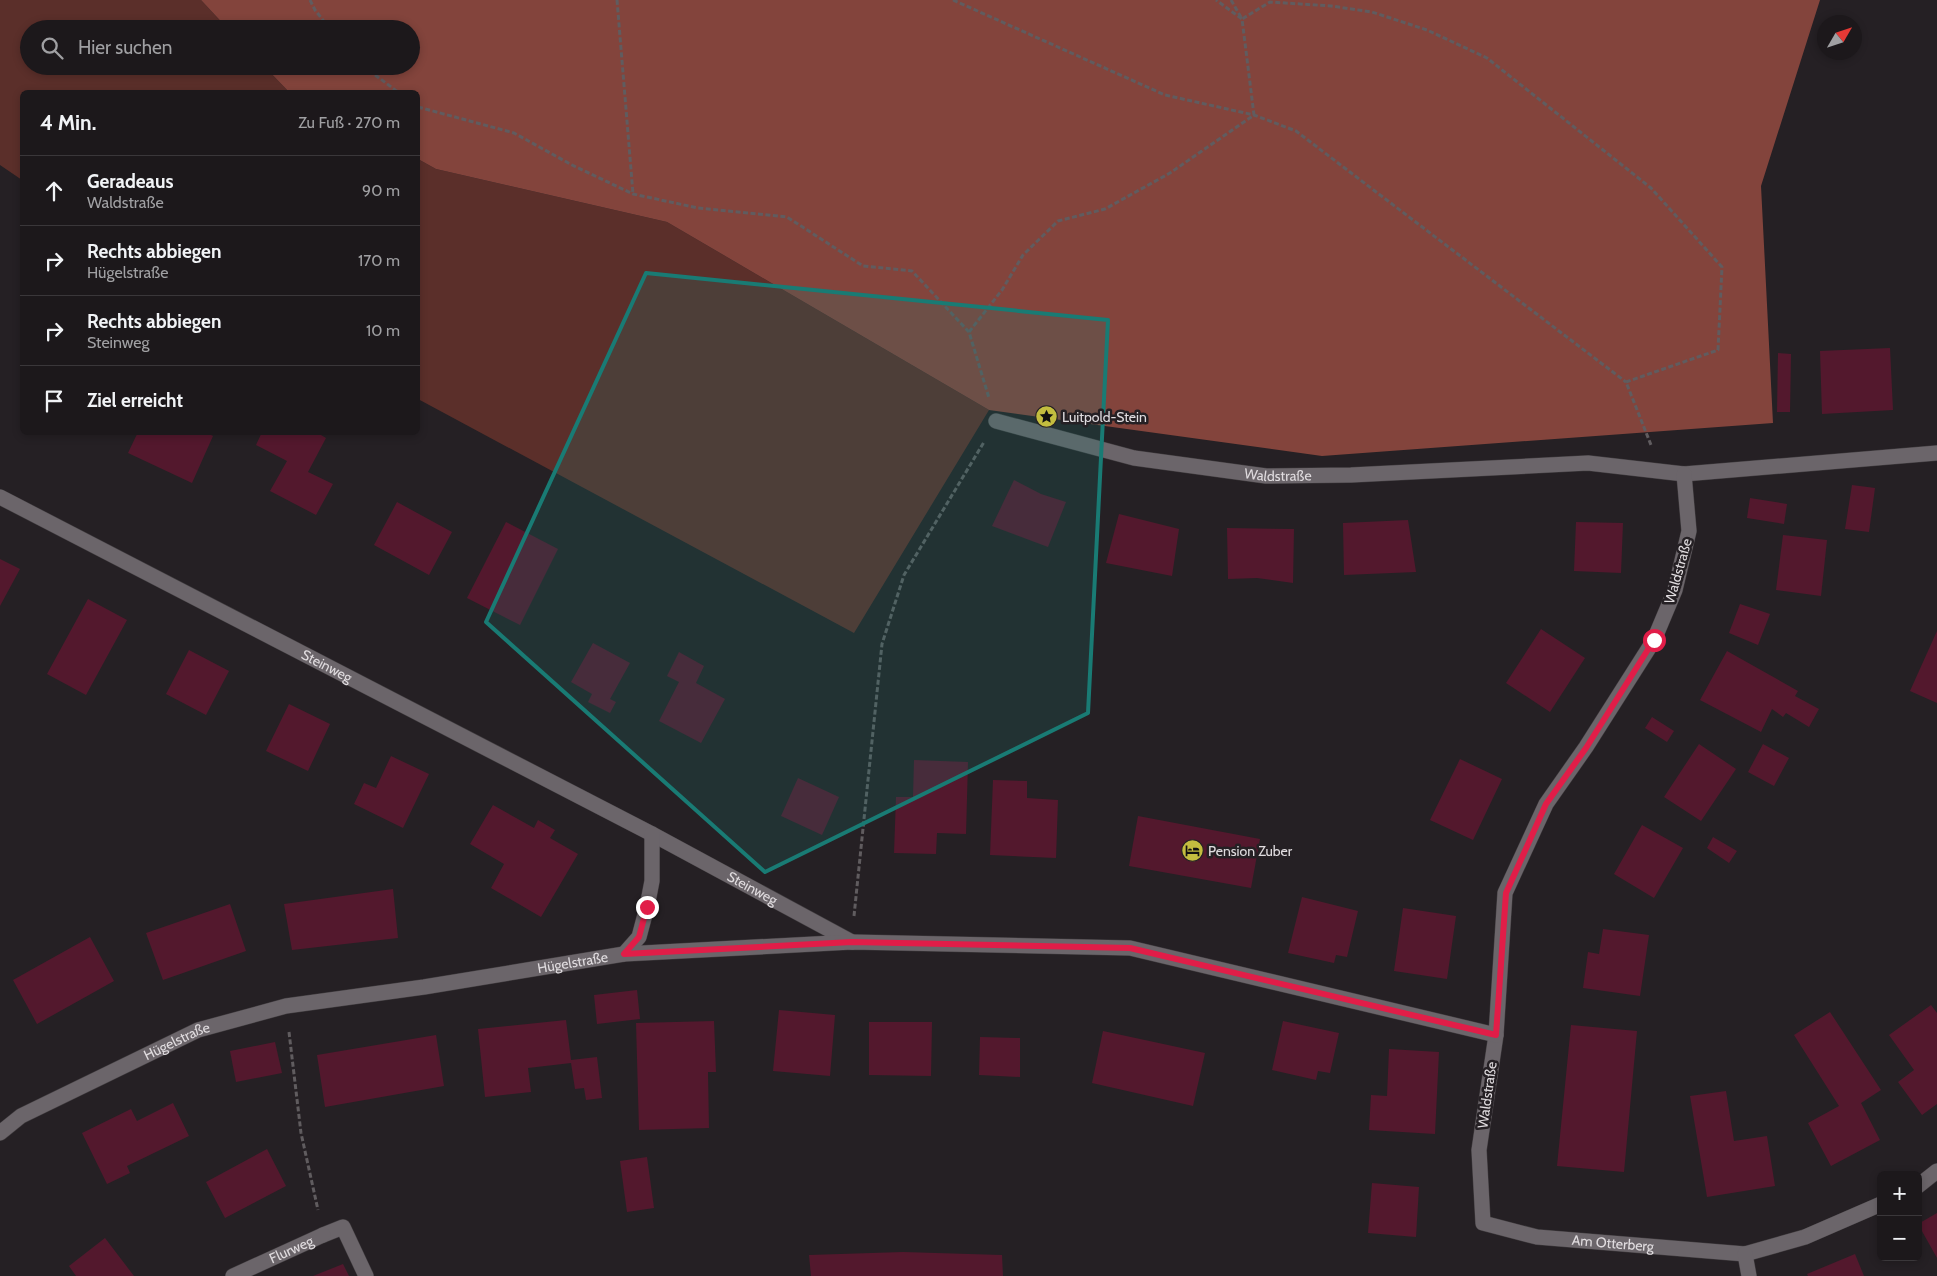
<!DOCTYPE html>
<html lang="de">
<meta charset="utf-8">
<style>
:root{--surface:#1c181b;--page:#292528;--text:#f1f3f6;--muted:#a0a0a3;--line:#3a373a}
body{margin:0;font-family:Cabin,sans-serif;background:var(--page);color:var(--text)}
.controls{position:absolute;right:15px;bottom:15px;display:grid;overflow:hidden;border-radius:8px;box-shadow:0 2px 8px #0003}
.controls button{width:45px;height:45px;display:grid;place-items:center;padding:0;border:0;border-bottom:1px solid var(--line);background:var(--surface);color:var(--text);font:25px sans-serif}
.compass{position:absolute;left:1817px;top:15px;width:45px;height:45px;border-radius:50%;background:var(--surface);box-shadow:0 2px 8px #0003;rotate:51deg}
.stop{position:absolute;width:15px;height:15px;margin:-11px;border:4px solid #e11d48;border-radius:50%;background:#fff}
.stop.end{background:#e11d48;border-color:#fff;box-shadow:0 1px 5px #0008}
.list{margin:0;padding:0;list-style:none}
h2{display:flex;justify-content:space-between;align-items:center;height:65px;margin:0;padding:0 20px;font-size:21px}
h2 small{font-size:16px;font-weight:400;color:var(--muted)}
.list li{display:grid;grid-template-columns:32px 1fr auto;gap:15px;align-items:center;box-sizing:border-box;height:70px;padding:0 20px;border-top:1px solid var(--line)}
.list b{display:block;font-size:19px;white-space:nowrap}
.list p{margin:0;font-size:16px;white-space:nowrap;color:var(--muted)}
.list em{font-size:16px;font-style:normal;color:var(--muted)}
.icon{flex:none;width:28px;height:28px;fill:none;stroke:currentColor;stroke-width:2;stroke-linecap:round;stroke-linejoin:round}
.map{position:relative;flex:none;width:1937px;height:1276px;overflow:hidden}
.search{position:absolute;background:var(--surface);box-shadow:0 2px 8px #0003;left:20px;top:20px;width:400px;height:55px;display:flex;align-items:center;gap:12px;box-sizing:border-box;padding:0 18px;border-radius:28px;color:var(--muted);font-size:19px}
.panel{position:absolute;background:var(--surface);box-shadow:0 2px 8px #0003;left:20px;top:90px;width:400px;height:345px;border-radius:8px}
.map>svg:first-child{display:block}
</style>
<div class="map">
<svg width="1937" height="1276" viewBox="0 0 1937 1276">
<rect width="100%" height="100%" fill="#252024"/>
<g fill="#5b2f2a">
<path d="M0 0H201L228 29H29V66H264L289 92H22V180L0 165Z"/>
<path d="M418 159 436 169 667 222 989 410 854 633 418 399Z"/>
</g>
<path fill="#83443c" d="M201 0H1820L1761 186 1773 423 1322 456 989 410 667 222 436 169 418 159V92H289L264 66H411V29H228Z"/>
<g fill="#53182d">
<path d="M1890 348 1893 410 1822 414 1820 351Z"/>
<path d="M1778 353 1791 354 1790 412H1777Z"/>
<path d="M138 432H205L213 436 192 483 128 453Z"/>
<path d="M262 432H316L326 438 308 472 333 484 316 515 270 491 287 461 256 445Z"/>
<path d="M1014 480 1041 494 1066 502 1048 547 992 526Z"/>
<path d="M1852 485 1875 488 1869 532 1845 529Z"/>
<path d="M1750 498 1787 504 1784 524 1747 518Z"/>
<path d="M397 502 452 532 429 575 374 545Z"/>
<path d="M1119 514 1179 529 1172 576 1106 563Z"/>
<path d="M1408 520 1416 572 1344 575 1343 523Z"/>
<path d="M506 522 558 549 520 625 467 598Z"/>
<path d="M1576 522 1623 523 1621 573 1574 571Z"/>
<path d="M1227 528 1294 529 1293 583 1257 578 1228 579Z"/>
<path d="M1783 535 1827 540 1821 596 1776 590Z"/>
<path d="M0 559 20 569 0 606Z"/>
<path d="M88 599 127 620 86 695 47 674Z"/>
<path d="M1740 604 1770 614 1758 645 1729 633Z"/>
<path d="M1541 629 1585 658 1550 712 1506 683Z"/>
<path d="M1937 631V703L1910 691Z"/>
<path d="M593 643 630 663 610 699 616 702 610 713 588 702 592 694 571 682Z"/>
<path d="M189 650 229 671 206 715 166 694Z"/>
<path d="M1727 651 1798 691 1795 696 1819 709 1809 727 1786 713 1783 717 1772 709 1761 732 1700 700Z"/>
<path d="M679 652 704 666 696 683 725 699 701 743 659 721 679 682 667 676Z"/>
<path d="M289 704 330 724 308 771 266 751Z"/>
<path d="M1652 717 1674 731 1667 742 1645 728Z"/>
<path d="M1699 744 1736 769 1701 821 1664 797Z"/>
<path d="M1763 744 1789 758 1774 786 1748 772Z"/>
<path d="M391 756 429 774 403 828 354 804 364 783 376 788Z"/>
<path d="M1460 759 1502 779 1473 840 1430 820Z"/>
<path d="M914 760 968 762 966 834 937 833 936 854 894 853 896 797H913Z"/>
<path d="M798 778 839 797 822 835 781 816Z"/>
<path d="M993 780 1027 781V798L1058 800 1056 858 990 855Z"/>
<path d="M493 805 534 828 538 820 555 830 550 838 578 854 541 917 491 888 504 864 470 844Z"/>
<path d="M1138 816 1260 839 1251 888 1129 866Z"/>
<path d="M1642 825 1683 848 1654 898 1614 874Z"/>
<path d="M1713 837 1737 851 1729 863 1707 848Z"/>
<path d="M393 889 398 938 292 950 284 904Z"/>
<path d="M1302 897 1358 911 1347 957 1336 955 1334 963 1288 953Z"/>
<path d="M230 904 246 951 163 980 146 933Z"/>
<path d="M1403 908 1456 916 1447 979 1394 971Z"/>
<path d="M1603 929 1649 935 1640 996 1583 988 1588 952 1599 954Z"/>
<path d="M90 937 114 981 37 1024 13 980Z"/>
<path d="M637 990 640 1019 597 1024 594 995Z"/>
<path d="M1931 1005 1937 1013V1104L1922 1115 1898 1082 1914 1070 1889 1035Z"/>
<path d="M779 1010 835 1015 830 1076 773 1071Z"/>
<path d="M1830 1012 1881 1090 1861 1103 1880 1140 1831 1166 1808 1123 1839 1106 1794 1035Z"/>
<path d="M566 1020 571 1060 597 1057 602 1098 586 1100 584 1088 575 1089 571 1063 528 1068 531 1092 485 1097 478 1029Z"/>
<path d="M714 1021 716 1072H708L709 1128 639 1130 636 1023Z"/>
<path d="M1283 1021 1339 1033 1330 1073 1318 1071 1316 1080 1272 1070Z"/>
<path d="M869 1022H932L931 1076 869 1075Z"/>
<path d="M1571 1025 1637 1031 1624 1172 1557 1166Z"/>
<path d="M1103 1031 1205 1053 1193 1106 1092 1083Z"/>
<path d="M436 1035 444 1086 325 1107 317 1055Z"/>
<path d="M980 1037 1020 1038V1077L979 1075Z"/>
<path d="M275 1042 282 1073 236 1082 230 1051Z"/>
<path d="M1389 1049 1439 1052 1435 1134 1369 1130 1371 1095 1387 1096Z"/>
<path d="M1726 1091 1734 1141 1767 1136 1775 1186 1707 1197 1690 1096Z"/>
<path d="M173 1103 189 1136 127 1166 130 1173 107 1184 82 1133 131 1109 137 1121Z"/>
<path d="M267 1149 286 1186 225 1218 206 1182Z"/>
<path d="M647 1157 654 1208 627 1212 620 1161Z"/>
<path d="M1372 1183 1419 1187 1416 1237 1368 1233Z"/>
<path d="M1937 1213V1258L1918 1224Z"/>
<path d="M105 1238 134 1276H76L69 1266Z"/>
<path d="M903 1252 1002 1255 1003 1276H811L809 1255Z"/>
<path d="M1855 1254 1864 1276H1808L1807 1274Z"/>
<path d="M343 1264 349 1276H313Z"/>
</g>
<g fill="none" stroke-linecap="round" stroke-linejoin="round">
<defs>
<path id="lane" d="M323 1235 343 1227 366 1276"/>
<g id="street">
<path id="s1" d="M996 421 1134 458 1266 476 1351 475 1588 463 1684 474 1937 453"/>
<path id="s2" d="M1684 474 1689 531 1675 590 1654 640 1586 747 1546 804 1505 893 1496 1035 1479 1150 1483 1223 1537 1237 1745 1254 1805 1237 1881 1204"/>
<path id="s3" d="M0 497 652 834 852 942"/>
<path d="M624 954 639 937 647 907 652 881V834"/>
<path id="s4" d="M0 1133 21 1116 198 1030 286 1006 424 987 624 954 852 942 1130 948 1496 1035"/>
<path d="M1918 1186 1937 1171"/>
<path d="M1745 1254 1749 1276"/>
<path id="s5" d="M233 1276 323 1235"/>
</g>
</defs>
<use href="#lane" stroke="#403c3f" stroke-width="16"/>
<use href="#street" stroke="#403c3f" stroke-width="16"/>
<g stroke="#605c5f" stroke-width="3" stroke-dasharray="5 2.5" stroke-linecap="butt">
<path d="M310 0 315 10 330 29"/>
<path d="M617 0 633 194"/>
<path d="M953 0 1165 95 1254 115 1296 131 1626 382"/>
<path d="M1231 0 1242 19 1270 2 1331 6 1372 12 1427 30 1487 58 1651 188 1722 267 1718 350 1626 382 1651 445"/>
<path d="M363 66 398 92"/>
<path d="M418 107 514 133 572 165 633 194 698 208 787 217 863 266 912 271 969 332 989 398"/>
<path d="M969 332 1002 290 1023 255 1058 221 1105 209 1170 173 1254 115 1242 19 1216 0"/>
<path d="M854 916 882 644 904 575 984 442"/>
<path d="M289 1032 301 1133 318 1210"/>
</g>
<use href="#lane" stroke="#6b656a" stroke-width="15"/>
<use href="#street" stroke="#6b656a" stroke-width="15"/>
</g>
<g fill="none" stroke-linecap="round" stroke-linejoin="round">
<path stroke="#e11d48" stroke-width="6" d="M647 907 639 937 624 954 852 942 1130 948 1496 1035 1506 893 1546 804 1586 748 1654 640"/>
</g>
<path fill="#197b74" fill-opacity="0.2" stroke="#197b74" stroke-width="4" stroke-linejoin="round" d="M646 273 1108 320 1088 713 765 872 486 622Z"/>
<defs>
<symbol id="sight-disc" viewBox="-11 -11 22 22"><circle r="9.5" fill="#c3bd3f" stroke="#252024"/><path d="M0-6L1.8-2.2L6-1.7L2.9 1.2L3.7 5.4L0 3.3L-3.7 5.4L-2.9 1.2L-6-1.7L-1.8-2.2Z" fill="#111"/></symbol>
<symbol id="hotel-disc" viewBox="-11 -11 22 22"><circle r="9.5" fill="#c3bd3f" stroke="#252024"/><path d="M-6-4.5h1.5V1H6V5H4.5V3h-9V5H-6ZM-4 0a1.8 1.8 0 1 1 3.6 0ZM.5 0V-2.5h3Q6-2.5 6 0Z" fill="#111"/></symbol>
</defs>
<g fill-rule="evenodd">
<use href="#sight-disc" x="1034" y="404" width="25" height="25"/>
<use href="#hotel-disc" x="1180" y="838" width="25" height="25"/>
</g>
<g text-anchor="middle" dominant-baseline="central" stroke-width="5" stroke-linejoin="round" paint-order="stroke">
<g font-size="14" fill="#e0dcdf" stroke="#252024" text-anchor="start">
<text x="1062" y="417">Luitpold-Stein</text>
<text x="1208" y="851">Pension Zuber</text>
</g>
<g font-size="14" fill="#e0dcdf" stroke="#252024">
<text stroke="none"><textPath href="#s1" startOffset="288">Waldstraße</textPath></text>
<text transform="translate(1678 571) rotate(-74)">Waldstraße</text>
<text stroke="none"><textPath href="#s3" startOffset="368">Steinweg</textPath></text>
<text stroke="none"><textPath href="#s3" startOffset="848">Steinweg</textPath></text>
<text stroke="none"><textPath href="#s4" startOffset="605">Hügelstraße</textPath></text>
<text stroke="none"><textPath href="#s4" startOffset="200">Hügelstraße</textPath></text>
<text transform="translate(1487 1095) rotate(-82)">Waldstraße</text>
<text stroke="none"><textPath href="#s2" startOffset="930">Am Otterberg</textPath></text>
<text stroke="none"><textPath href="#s5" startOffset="64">Flurweg</textPath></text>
</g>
</g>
</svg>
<div class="controls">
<button>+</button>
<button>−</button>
</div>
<svg class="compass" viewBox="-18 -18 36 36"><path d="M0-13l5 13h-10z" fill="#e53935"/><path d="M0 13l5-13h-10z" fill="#a0a0a3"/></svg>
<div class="stop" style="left:1654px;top:640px"></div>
<div class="stop end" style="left:647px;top:907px"></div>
<div class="search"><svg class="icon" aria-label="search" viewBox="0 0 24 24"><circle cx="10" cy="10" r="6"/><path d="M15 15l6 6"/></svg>Hier suchen</div>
<section class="panel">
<h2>4 Min.<small>Zu Fuß · 270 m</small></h2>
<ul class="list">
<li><svg class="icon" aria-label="ahead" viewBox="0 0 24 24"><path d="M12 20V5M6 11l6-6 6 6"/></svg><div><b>Geradeaus</b><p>Waldstraße</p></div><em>90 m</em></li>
<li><svg class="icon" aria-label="right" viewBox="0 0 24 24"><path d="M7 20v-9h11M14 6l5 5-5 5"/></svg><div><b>Rechts abbiegen</b><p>Hügelstraße</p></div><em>170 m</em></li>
<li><svg class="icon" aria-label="right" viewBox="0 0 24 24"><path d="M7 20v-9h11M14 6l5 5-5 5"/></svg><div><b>Rechts abbiegen</b><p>Steinweg</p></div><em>10 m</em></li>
<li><svg class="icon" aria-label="arrive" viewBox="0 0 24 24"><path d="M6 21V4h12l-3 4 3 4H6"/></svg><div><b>Ziel erreicht</b></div></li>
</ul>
</section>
</div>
